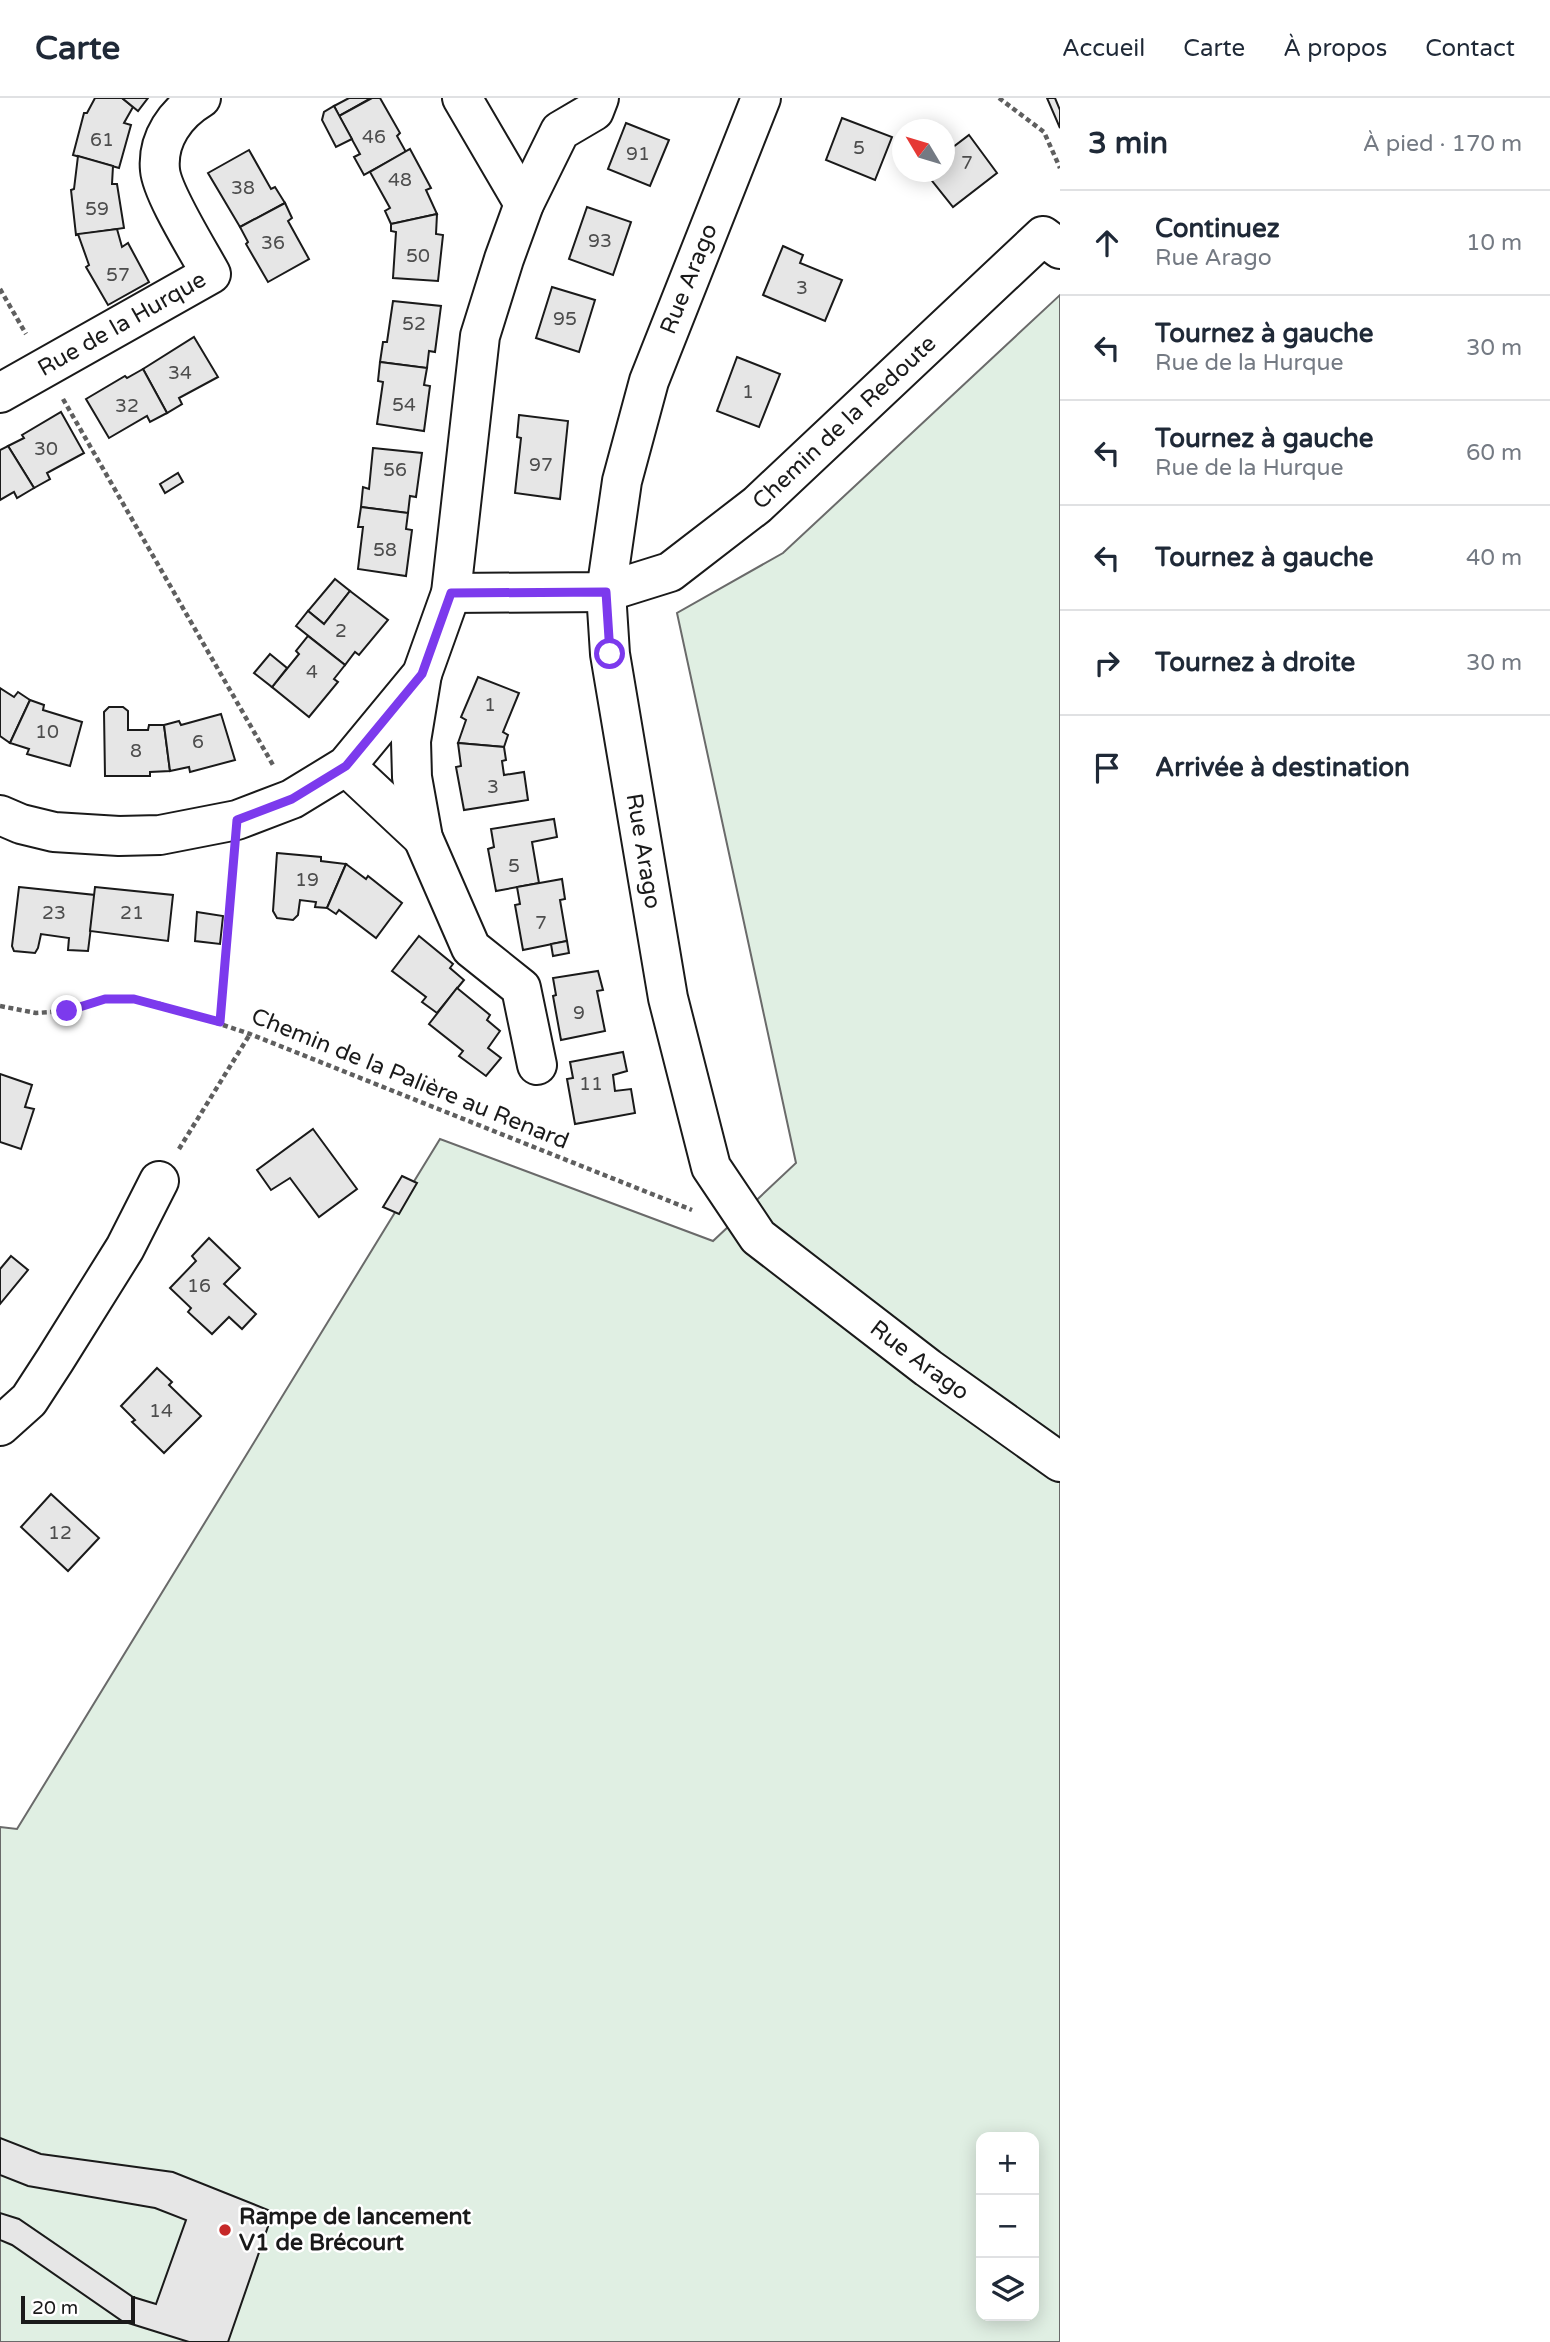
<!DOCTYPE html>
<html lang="fr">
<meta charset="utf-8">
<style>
:root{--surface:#fff;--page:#f6f6f7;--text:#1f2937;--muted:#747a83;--line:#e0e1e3}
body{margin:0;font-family:"Varela Round",sans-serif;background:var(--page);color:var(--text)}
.controls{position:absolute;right:21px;bottom:21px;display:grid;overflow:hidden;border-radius:14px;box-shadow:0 4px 18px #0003}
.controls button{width:63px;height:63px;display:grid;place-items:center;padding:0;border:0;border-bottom:2px solid var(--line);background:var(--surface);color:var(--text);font:35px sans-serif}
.compass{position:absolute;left:892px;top:21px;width:63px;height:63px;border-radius:50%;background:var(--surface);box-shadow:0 4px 18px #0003;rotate:308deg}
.scale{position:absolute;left:21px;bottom:18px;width:114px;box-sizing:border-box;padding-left:7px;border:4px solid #1a1a1a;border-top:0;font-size:19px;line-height:24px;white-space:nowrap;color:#1a1a1a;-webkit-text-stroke:5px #fff;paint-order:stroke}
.stop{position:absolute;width:21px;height:21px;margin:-16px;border:5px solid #7c3aed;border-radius:50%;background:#fff}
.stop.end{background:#7c3aed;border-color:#fff;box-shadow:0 2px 7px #0008}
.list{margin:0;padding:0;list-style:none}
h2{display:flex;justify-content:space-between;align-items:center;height:91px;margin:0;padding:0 28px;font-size:30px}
h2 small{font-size:23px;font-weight:400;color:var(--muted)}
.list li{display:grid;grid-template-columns:46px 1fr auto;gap:21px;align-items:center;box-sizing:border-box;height:105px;padding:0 28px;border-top:2px solid var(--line)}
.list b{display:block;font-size:26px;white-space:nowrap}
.list p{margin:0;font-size:23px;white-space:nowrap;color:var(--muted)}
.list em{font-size:23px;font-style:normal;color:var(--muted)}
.icon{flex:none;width:38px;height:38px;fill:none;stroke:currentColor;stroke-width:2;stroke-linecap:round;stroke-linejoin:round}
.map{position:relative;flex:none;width:1060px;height:2244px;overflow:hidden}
header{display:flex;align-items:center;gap:42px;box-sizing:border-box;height:98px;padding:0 35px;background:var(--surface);border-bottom:2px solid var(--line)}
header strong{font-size:33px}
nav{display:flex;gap:38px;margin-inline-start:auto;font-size:24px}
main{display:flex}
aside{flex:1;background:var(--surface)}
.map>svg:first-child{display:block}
</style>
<header>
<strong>Carte</strong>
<nav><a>Accueil</a><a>Carte</a><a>À propos</a><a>Contact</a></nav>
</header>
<main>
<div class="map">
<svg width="1060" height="2244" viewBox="0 0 1060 2244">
<rect width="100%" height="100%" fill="#fff"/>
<path fill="#e0efe3" stroke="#6a6a6a" stroke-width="2" fill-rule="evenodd" d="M1060 197V2244H0V1729L17 1731 440 1041 713 1143 796 1065 677 515 783 455ZM981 2039H1034V2218H981Z"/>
<g fill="#e6e6e6" stroke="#1a1a1a" stroke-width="2">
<path d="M95 0H122L133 9 124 25 131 27 119 70 73 57 84 15H87Z"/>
<path d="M122 0H148L138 13Z"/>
<path d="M349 0H371L339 18 334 8Z"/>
<path d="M372 0H380L400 35 397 38 406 54 364 77 354 59 360 56 339 18Z"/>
<path d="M1047 0H1055L1060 12V30Z"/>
<path d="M334 8 352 41 336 49 322 22 324 14Z"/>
<path d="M842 20 892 39 875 82 826 62Z"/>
<path d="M626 25 669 42 650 88 608 71Z"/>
<path d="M969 37 997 75 953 109 925 74H944V56Z"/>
<path d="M410 51 431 90 426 92 437 116 391 126 385 113 390 110 370 74Z"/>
<path d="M249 52 271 91 275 89 285 105 240 129 208 75Z"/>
<path d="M78 58 113 68 112 86H117L124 130 76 137 71 92 74 91Z"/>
<path d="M285 105 292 120 288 123 309 161 268 184 246 146 248 144 240 129Z"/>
<path d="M587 109 631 124 613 177 569 161Z"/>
<path d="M437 116 436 136 443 137 438 183 393 180 396 134 391 133V126Z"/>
<path d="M117 131 122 149 128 145 149 184 108 207 86 169 89 167 78 136Z"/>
<path d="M783 148 803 157 800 165 842 182 825 223 763 197Z"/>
<path d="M552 189 595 202 579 254 536 240Z"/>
<path d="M393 203 441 208 435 254 429 253 427 270 380 264 383 244H387Z"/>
<path d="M194 239 218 279 179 300 182 306 167 315 143 271Z"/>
<path d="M737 259 780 276 759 329 717 313Z"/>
<path d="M380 264 427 270 424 287 430 288 424 333 377 326 383 284 378 283Z"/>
<path d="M143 271 167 315 150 324 147 318 109 340 86 301 125 278 127 280Z"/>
<path d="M61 314 84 355 47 375 50 381 34 390 8 348 24 340 22 337Z"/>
<path d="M519 317 568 323 560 401 515 395 521 340 517 339Z"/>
<path d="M8 348 34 390 17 400 14 394 0 402V352Z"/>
<path d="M373 350 422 355 416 399 410 398 408 415 361 409 363 389 369 391Z"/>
<path d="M178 375 183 384 165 395 160 386Z"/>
<path d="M361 409 408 415 406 431 412 432 406 478 358 471 363 429H358Z"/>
<path d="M335 481 350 493 324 526 308 513Z"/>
<path d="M350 493 388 522 359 557 355 554 345 567 296 528 308 513 324 526Z"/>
<path d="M308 538 345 567 334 581 338 584 309 619 272 589 299 556 296 553Z"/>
<path d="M270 556 287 570 272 589 254 575Z"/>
<path d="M478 579 519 595 503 634 508 637 504 649 458 645 466 622 461 619Z"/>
<path d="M0 590 14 599 18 594 30 602 10 645 0 638Z"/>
<path d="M30 602 44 607 43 612 82 624 70 668 27 656 29 651 10 645Z"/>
<path d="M109 609H123L128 613V632H148L149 627H164L170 673 150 674V678H105L104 614Z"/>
<path d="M221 616 235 662 190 674 189 669 170 673 164 627 179 623 181 627Z"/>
<path d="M458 645 504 649 506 662 502 663 504 677 524 674 528 702 464 712 456 669 461 668Z"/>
<path d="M554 721 557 739 532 744 539 785 496 793 488 751 494 749 491 731Z"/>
<path d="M277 755 321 759V763L346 766 327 810 315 809 316 804 300 802 298 817 293 822 277 820 273 813Z"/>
<path d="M346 766 366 781 368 778 402 805 376 840 339 812 336 816 327 810Z"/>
<path d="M562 781 565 801 560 802 567 843 523 852 515 807 520 806 517 789Z"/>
<path d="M19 789 95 797 88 853 68 852 69 840 41 836 38 850 35 855 14 853 12 848Z"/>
<path d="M95 789 173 797 168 843 90 833Z"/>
<path d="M197 814 223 818 220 846 195 843Z"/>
<path d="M419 838 453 866 450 870 464 882 437 915 422 904 426 899 392 873Z"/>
<path d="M567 843 569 855 553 858 551 846Z"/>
<path d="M598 873 603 892 597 893 605 933 561 942 553 898 556 897 553 880Z"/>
<path d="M457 890 490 917 487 922 500 933 488 950 501 960 486 978 459 958 463 953 429 926Z"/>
<path d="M623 954 627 973 613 977 615 993 631 991 635 1015 575 1026 567 981 573 980 570 964Z"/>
<path d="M0 976 32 987 25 1009 34 1011 21 1051 0 1044Z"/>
<path d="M313 1031 357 1091 319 1119 290 1080 271 1092 257 1072Z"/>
<path d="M402 1078 417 1085 399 1116 383 1109Z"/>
<path d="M209 1140 240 1170 224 1186 256 1216 242 1231 229 1219 212 1236 188 1214 191 1210 170 1190 196 1163 192 1158Z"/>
<path d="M11 1158 28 1172 0 1206V1171Z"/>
<path d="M157 1270 172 1284 169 1287 201 1318 164 1355 132 1324 135 1322 121 1308Z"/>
<path d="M51 1396 99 1440 68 1473 21 1429Z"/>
<path d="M0 2040 41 2056 173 2074 273 2114 228 2244H189L122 2223 12 2147 0 2142V2115L19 2121 133 2199 156 2206 186 2122 155 2110 28 2088 0 2077Z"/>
</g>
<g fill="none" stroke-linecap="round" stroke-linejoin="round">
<defs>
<g id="minor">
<path d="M462 0 524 106"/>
<path id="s1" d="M0 295 211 176C198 152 162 95 160 72 157 41 176 15 201 0"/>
<path id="s2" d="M451 495 606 494 670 474 757 407 1043 138 1060 151"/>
<path d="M422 576 411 643 412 679 423 740 471 850 521 890 537 967"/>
<path d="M346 668 423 740"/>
<path d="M0 717 21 726 54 734 119 738 160 737 237 722 292 701 346 668 422 576 451 495 480 238 504 161 524 106 560 33 594 13 599 0"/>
<path d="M0 1328 29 1302 55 1262 125 1150 159 1083"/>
</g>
<g id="major">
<path id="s3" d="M761 0 649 283 622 383 606 494 610 556 668 900 711 1069 758 1139 928 1270 1060 1364"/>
</g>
</defs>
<use href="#minor" stroke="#1a1a1a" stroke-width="42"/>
<use href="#major" stroke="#1a1a1a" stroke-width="42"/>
<g stroke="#5f5f5f" stroke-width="4.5" stroke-dasharray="5 3.5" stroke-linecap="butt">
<path d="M999 0 1044 34 1060 70"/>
<path d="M0 191 26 236"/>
<path d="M63 301 273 667"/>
<path d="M0 908 36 915 67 913 105 901H134L160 906 250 936 692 1112"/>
<path d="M220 924 233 761"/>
<path d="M179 1051 250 936"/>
</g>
<use href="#minor" stroke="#fff" stroke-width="38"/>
<use href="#major" stroke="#fff" stroke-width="38"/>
</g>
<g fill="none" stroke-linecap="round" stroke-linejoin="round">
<path stroke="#7c3aed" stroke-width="9" d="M67 913 105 901H134L220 924 237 722 292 701 346 668 422 576 451 495 606 494 610 556"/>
</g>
<circle fill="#c62828" stroke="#fff" stroke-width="2.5" cx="225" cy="2132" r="7"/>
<g text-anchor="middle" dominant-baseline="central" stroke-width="5" stroke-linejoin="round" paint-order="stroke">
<g font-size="19" fill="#4d4d4d">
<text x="374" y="39">46</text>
<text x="102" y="42">61</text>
<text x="859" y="50">5</text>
<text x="638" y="56">91</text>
<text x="967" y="65">7</text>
<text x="400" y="82">48</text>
<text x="243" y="90">38</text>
<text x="97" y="111">59</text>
<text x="600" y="143">93</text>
<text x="273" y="145">36</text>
<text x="418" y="158">50</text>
<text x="118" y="177">57</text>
<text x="802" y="190">3</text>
<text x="565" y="221">95</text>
<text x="414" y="226">52</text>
<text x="180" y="275">34</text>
<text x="748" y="294">1</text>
<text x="404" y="307">54</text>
<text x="127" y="308">32</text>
<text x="46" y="351">30</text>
<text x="541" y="367">97</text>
<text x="395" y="372">56</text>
<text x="385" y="452">58</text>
<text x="341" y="533">2</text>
<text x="312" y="574">4</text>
<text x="490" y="607">1</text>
<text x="47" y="634">10</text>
<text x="198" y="644">6</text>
<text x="136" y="653">8</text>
<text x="493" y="689">3</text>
<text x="514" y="768">5</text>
<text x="307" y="782">19</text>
<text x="54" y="815">23</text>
<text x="132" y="815">21</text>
<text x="541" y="825">7</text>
<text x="579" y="915">9</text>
<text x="591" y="986">11</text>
<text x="199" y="1188">16</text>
<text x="161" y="1313">14</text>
<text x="60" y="1435">12</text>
</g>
<g font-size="23" fill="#1a1a1a" stroke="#fff">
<text transform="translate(689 181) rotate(-68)">Rue Arago</text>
<text stroke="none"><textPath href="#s1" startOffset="140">Rue de la Hurque</textPath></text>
<text stroke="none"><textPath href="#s2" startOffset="452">Chemin de la Redoute</textPath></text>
<text stroke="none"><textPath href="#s3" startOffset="782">Rue Arago</textPath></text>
<text transform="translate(410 981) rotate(22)">Chemin de la Palière au Renard</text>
<text stroke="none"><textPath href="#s3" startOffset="1393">Rue Arago</textPath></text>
</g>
<g font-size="23" font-weight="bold" fill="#1a1a1a" stroke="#fff" text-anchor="start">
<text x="239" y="2119">Rampe de lancement<tspan x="239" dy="26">V1 de Brécourt</tspan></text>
</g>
</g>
</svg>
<div class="controls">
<button>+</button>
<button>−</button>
<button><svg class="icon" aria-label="layers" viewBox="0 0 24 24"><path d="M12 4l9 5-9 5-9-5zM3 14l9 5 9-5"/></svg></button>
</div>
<svg class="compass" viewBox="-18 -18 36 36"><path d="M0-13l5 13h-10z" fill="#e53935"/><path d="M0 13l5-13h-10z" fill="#747a83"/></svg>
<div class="scale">20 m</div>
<div class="stop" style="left:610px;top:556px"></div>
<div class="stop end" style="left:67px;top:913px"></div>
</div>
<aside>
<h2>3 min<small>À pied · 170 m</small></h2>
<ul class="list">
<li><svg class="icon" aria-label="ahead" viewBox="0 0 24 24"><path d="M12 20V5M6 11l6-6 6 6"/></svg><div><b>Continuez</b><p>Rue Arago</p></div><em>10 m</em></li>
<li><svg class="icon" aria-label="left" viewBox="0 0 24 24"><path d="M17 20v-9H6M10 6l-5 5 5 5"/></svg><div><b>Tournez à gauche</b><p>Rue de la Hurque</p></div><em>30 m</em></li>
<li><svg class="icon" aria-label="left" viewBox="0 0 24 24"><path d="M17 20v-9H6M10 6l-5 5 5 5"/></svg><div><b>Tournez à gauche</b><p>Rue de la Hurque</p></div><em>60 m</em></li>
<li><svg class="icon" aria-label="left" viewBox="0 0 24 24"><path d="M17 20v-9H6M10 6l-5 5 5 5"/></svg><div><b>Tournez à gauche</b></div><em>40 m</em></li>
<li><svg class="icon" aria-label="right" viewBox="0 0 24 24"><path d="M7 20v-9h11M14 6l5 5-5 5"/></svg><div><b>Tournez à droite</b></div><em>30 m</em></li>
<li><svg class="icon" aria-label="arrive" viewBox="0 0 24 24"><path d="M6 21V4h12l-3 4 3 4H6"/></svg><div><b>Arrivée à destination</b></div></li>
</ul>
</aside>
</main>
